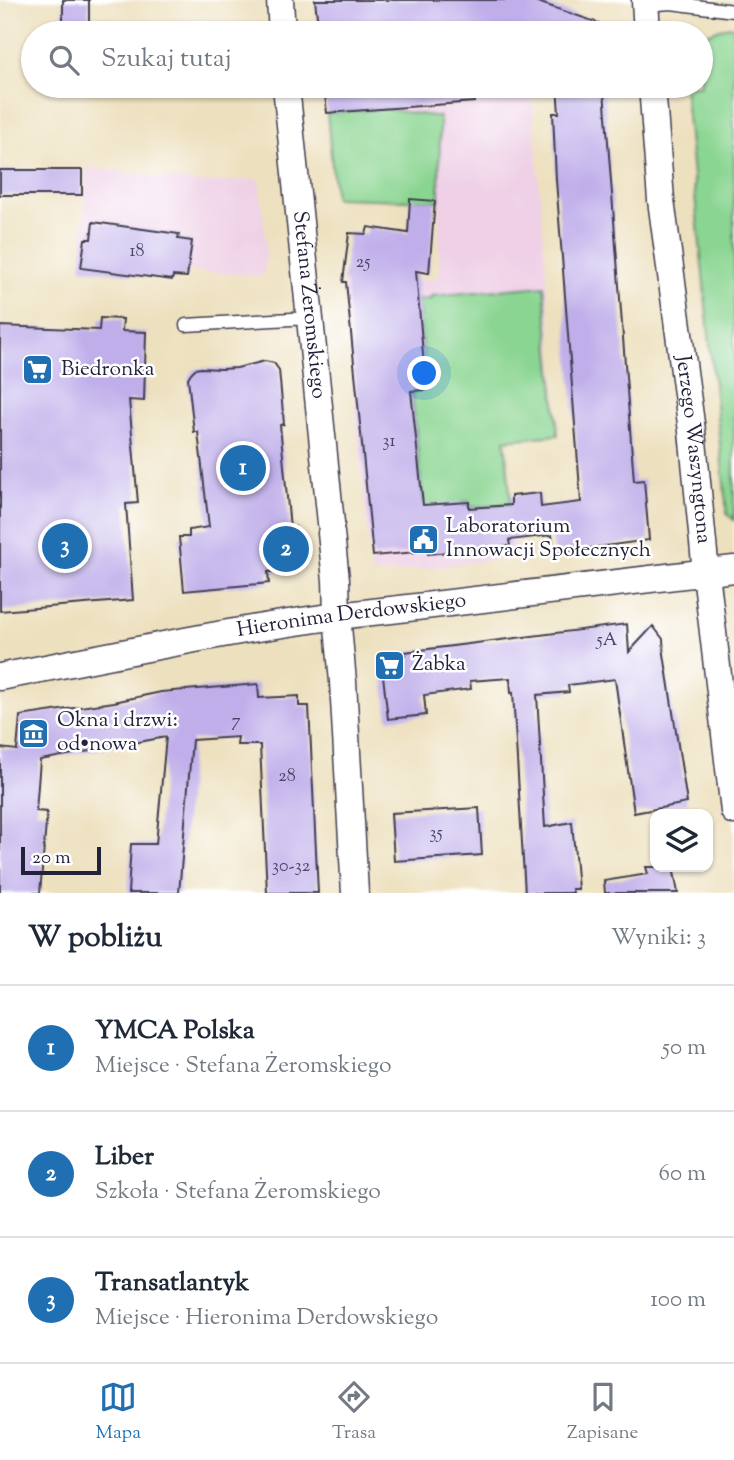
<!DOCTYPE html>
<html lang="pl">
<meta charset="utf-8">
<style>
:root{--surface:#fff;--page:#f2f2f3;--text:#1f2937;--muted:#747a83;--line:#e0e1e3;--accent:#1f6fb2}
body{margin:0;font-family:"Sorts Mill Goudy",serif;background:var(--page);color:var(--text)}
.controls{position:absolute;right:21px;bottom:21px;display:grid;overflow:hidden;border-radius:14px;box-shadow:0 2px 5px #0004}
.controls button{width:63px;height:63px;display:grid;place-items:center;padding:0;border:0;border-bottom:2px solid var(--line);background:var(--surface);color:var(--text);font:35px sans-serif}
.scale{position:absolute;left:21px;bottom:18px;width:80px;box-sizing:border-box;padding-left:7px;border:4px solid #22223b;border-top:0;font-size:19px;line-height:24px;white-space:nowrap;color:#22223b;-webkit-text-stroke:5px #fff;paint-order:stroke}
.you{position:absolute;left:425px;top:374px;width:24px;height:24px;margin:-18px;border:5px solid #fff;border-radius:50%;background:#1a73e8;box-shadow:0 0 0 10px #1a73e833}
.badge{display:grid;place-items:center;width:46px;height:46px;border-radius:50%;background:var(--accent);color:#fff;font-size:23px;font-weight:700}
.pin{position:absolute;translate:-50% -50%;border:4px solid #fff;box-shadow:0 2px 7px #0006}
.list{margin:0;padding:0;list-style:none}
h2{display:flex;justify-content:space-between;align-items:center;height:91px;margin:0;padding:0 28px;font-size:30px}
h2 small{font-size:23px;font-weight:400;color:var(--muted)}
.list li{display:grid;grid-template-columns:46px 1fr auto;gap:21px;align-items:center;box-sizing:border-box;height:126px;padding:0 28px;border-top:2px solid var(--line)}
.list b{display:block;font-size:26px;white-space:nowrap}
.list p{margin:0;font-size:23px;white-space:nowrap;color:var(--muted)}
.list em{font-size:23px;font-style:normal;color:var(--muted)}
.icon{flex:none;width:38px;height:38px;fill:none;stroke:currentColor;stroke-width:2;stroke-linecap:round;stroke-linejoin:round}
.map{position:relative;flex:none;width:734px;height:893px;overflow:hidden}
.search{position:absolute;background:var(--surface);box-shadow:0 2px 5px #0004;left:21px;right:21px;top:21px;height:77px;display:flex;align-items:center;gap:18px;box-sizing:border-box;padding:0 24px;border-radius:38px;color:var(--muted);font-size:26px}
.sheet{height:469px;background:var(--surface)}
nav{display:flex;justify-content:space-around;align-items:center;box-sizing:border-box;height:98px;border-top:2px solid var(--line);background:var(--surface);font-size:19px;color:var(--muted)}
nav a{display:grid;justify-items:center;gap:4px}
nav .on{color:var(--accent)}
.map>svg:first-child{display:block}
</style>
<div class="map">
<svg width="734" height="893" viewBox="0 0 734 893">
<rect width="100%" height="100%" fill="#fff"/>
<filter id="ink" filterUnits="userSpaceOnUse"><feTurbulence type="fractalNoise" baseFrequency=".0143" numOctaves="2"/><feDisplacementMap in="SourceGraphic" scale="14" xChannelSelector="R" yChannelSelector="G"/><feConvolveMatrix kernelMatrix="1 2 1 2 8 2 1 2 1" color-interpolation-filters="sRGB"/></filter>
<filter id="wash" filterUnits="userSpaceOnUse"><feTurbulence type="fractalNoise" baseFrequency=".00686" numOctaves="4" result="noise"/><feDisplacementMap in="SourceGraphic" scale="28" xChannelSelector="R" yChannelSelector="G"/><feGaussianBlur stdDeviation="1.57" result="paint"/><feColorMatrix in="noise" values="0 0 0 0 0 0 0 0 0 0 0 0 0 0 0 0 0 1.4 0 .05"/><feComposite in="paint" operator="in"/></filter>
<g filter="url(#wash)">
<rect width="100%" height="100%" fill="#ede0be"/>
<g fill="#efd0e6">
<path d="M532 97 559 435 506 441 517 557 372 575 343 282 377 286 439 278 440 118 384 109Z"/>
<path d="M87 167 203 183 259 179 266 243 264 276 188 271 187 278 173 276 172 280 81 268Z"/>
</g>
<g fill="#8bd592" stroke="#567c66" stroke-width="2">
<path d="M728 26 734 27V520L727 514 684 86H701V36Z"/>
<path d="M384 109 440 117 439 201 335 198 327 113Z"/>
<path d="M544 286 558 435 505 440 511 504 470 507 469 501 461 502V508L424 511 412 392 427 390 418 300 431 299V296Z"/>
</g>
<g id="blocks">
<g fill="#bfaeea">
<rect x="63" y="0" width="26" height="33"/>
<path d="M315 0H532L619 30 618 33H319Z"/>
<path d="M324 86H473L474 102 327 113Z"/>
<path d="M557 86H584L585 92 604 90 634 481 644 480 649 540 554 553 552 535 509 540 510 546 428 554 427 551 373 556 346 282H343L349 233 366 234 368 227 408 233 410 199 435 201 429 273 416 271 426 390 411 391 423 505 469 502V508L511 505V496L540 493 541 507 581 502 556 180 553 113H559Z"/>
<rect x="0" y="170" width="82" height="25"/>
<path d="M93 222 179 234 178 239 192 241 187 277 173 276 172 280 81 268 85 239H91Z"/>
<path d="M100 318 123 319 122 331 146 332 144 401 129 400 138 503 126 504 133 600 0 611V326L99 330Z"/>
<path d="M265 361 274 363 279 370 284 424 280 425 290 528 295 527 299 569 268 572 269 583 184 591 179 537H189V530L209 527 198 432H194L188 378 191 373 195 369 201 368 221 369 237 368Z"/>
<path d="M627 624 629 652 653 626 663 639 664 654 687 803 634 813 615 679 568 685 569 692 537 695 545 827 572 822 578 889H572L573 893H525L513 692 511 693 510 678 470 681 471 689 424 695 426 715 388 719 381 658 405 655V652Z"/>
<path d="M258 684 259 698 299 696V706H309L318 893H267L260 745H237L238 737 192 740 179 893H128L131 844H156L166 737 40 760 36 811 47 812 40 893H0V748L17 750 20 716 114 702 161 692Z"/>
<path d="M479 808 482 855 394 861 391 813Z"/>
<path d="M646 867H673L678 893H605L604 881 648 874Z"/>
</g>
</g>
</g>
<g filter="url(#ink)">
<use href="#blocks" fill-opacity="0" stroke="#403e4f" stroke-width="2"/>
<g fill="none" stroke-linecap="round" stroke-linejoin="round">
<defs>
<g id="service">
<path d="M645 5 671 3 734 11"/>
<path d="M186 325 310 318"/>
</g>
<g id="minor">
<path d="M280 0 282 33"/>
<path d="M645 0 647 33"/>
<path id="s1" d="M286 86 331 523"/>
<path id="s2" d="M652 86 661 200 692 431 706 573 734 811"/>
<path d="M331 533 336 580 337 615 343 682 355 893"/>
<path id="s3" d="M0 677C130 652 259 623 391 610L734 569"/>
</g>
</defs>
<use href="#service" stroke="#403e4f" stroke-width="15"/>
<use href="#minor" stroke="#403e4f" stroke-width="29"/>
<use href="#service" stroke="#fff" stroke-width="12"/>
<use href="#minor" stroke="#fff" stroke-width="26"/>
</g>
</g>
<defs>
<symbol id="supermarket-square" viewBox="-11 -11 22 22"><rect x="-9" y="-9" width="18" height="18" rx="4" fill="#1f6fb2" stroke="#fff"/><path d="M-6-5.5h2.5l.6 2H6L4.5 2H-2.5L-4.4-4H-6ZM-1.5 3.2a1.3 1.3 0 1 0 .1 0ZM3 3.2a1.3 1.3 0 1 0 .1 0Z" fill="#fff"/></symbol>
<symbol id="civic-square" viewBox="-11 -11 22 22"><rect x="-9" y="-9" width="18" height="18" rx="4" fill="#1f6fb2" stroke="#fff"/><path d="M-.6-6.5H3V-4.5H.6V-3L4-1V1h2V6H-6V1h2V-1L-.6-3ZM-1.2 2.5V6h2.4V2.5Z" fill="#fff"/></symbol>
<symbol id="museum-square" viewBox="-11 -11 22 22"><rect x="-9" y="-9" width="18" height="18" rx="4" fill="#1f6fb2" stroke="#fff"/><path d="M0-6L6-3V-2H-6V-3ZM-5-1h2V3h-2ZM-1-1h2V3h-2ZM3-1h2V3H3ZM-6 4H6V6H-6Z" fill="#fff"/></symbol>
</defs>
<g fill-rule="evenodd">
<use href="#supermarket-square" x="20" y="352" width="35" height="35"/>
<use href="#civic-square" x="406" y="522" width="35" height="35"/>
<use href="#supermarket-square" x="372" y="648" width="35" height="35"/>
<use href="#museum-square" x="16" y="716" width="35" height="35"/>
</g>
<g text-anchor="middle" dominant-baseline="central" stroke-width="5" stroke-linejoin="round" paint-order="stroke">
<g font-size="18" fill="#494567">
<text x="137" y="252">18</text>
<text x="363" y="263">25</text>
<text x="389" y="442">31</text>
<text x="607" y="641">5A</text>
<text x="236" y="722">7</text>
<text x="287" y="777">28</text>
<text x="436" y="834">35</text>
<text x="291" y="867">30-32</text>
</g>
<g font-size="21" fill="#22223b" stroke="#fff">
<text stroke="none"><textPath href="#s1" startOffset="220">Stefana Żeromskiego</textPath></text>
<text stroke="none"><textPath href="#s2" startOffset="366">Jerzego Waszyngtona</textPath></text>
<text stroke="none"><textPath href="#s3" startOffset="357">Hieronima Derdowskiego</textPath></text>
</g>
<g font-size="21" fill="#22223b" stroke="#fff" text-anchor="start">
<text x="61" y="370">Biedronka</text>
<text x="446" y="527">Laboratorium<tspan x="446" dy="24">Innowacji Społecznych</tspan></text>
<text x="412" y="665">Żabka</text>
<text x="57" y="721">Okna i drzwi:<tspan x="57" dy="24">od•nowa</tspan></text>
</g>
</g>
</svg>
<div class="controls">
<button><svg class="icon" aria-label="layers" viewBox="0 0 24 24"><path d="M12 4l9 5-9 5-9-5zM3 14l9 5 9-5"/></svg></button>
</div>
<div class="scale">20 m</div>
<div class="you"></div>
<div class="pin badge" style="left:243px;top:468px">1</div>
<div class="pin badge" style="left:286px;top:549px">2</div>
<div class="pin badge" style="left:65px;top:546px">3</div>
<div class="search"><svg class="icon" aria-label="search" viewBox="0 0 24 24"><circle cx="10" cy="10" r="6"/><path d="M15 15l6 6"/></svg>Szukaj tutaj</div>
</div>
<section class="sheet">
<h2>W pobliżu<small>Wyniki: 3</small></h2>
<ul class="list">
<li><span class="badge">1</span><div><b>YMCA Polska</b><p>Miejsce · Stefana Żeromskiego</p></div><em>50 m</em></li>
<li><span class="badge">2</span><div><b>Liber</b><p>Szkoła · Stefana Żeromskiego</p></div><em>60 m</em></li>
<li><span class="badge">3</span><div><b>Transatlantyk</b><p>Miejsce · Hieronima Derdowskiego</p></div><em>100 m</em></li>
</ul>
</section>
<nav>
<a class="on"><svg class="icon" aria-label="map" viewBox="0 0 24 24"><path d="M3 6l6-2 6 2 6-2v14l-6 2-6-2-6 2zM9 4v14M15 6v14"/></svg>Mapa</a>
<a><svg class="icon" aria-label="directions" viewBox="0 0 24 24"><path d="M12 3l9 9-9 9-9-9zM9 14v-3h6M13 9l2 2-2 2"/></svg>Trasa</a>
<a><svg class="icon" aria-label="saved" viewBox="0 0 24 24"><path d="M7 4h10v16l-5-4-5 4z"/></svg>Zapisane</a>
</nav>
